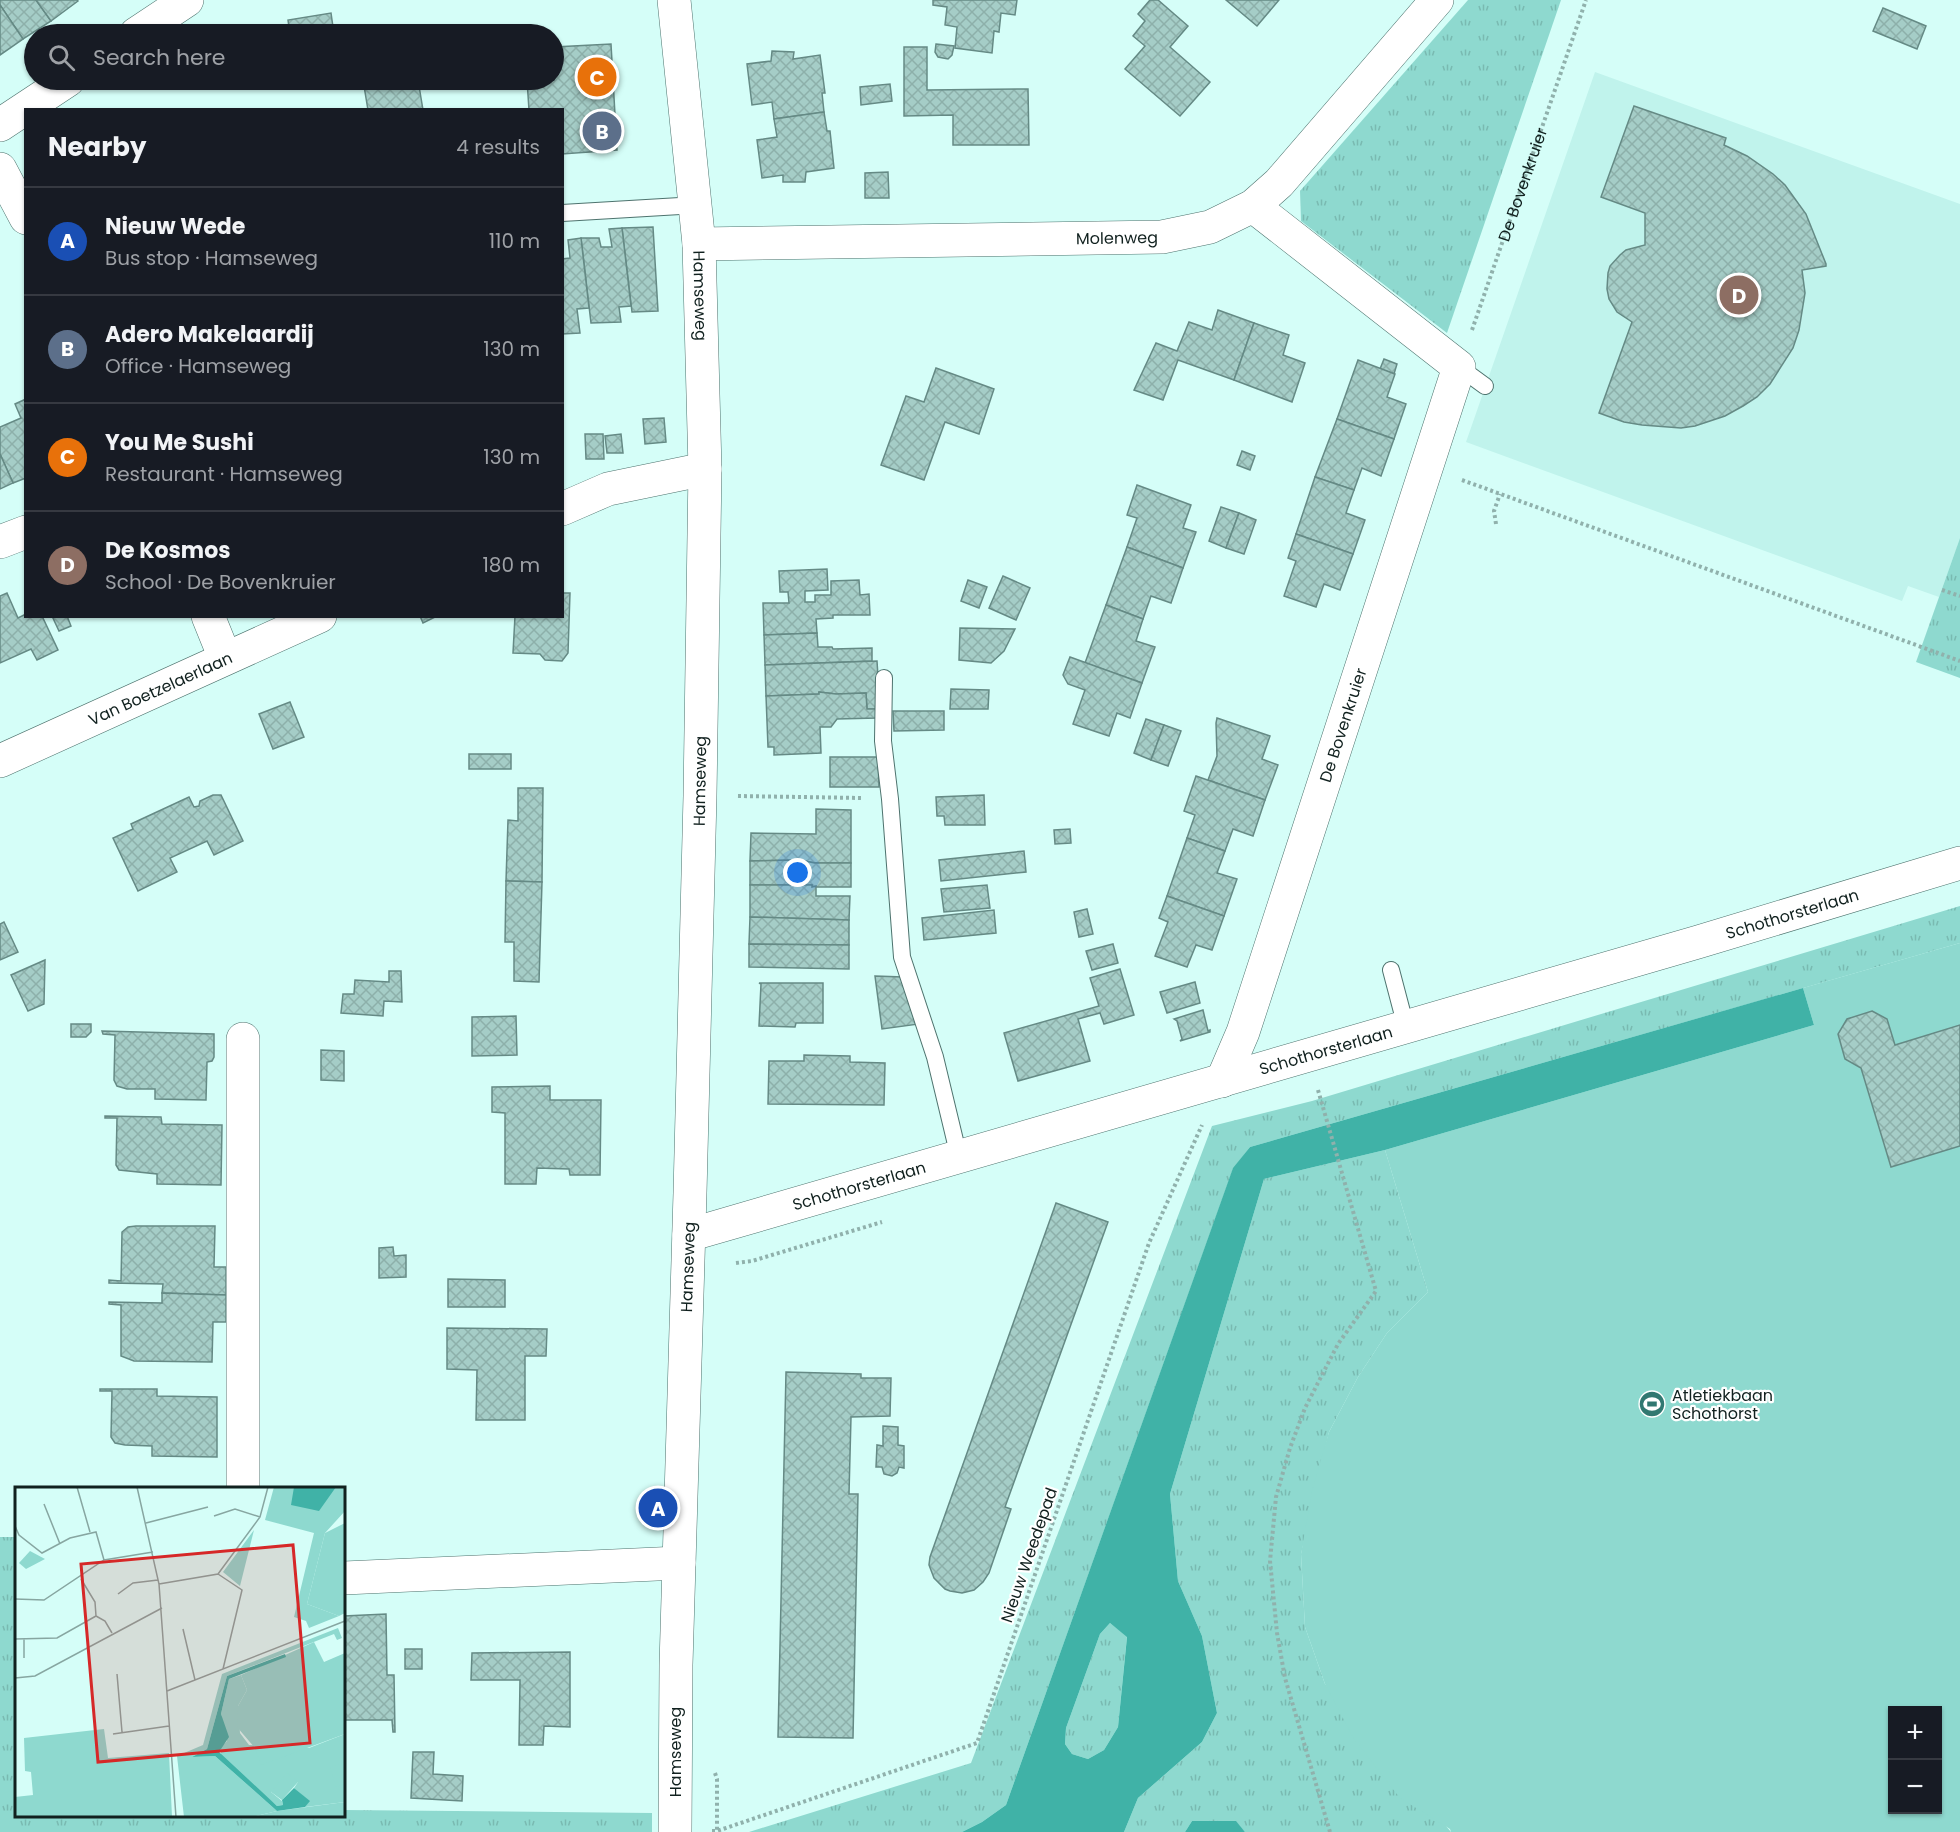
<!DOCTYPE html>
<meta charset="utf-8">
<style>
:root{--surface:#171b24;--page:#242831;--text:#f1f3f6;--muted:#9ea1a6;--line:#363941;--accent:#b45309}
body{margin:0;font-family:Poppins,sans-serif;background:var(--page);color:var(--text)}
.controls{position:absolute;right:18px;bottom:18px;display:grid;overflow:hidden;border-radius:0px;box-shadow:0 2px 4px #0004}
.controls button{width:54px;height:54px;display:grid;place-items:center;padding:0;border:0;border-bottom:2px solid var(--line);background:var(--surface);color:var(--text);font:30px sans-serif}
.you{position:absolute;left:798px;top:873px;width:21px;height:21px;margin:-15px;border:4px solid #fff;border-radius:50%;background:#1a73e8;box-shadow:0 0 0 9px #1a73e833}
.badge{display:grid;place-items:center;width:39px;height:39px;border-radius:50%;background:var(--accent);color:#fff;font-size:20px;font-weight:700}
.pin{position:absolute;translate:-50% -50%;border:3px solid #fff;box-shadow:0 2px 6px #0006}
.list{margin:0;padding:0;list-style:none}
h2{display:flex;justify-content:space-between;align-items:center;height:78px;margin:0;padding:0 24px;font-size:26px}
h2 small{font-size:20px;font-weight:400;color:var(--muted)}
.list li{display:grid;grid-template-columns:39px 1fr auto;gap:18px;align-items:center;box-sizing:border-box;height:108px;padding:0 24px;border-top:2px solid var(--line)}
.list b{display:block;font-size:22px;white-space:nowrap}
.list p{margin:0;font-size:20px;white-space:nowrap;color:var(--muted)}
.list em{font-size:20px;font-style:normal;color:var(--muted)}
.icon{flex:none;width:33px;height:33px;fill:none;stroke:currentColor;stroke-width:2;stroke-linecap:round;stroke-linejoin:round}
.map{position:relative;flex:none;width:1960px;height:1832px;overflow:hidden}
.search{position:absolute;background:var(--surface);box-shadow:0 2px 4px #0004;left:24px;top:24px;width:540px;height:66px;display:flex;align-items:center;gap:15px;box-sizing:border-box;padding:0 21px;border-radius:33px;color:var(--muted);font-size:22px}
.panel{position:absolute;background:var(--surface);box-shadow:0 2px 4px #0004;left:24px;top:108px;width:540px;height:510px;border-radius:0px}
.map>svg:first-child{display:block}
</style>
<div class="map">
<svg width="1960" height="1832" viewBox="0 0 1960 1832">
<defs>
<pattern id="grass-tufts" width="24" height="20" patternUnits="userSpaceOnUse" patternTransform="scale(1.5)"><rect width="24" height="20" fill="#8ed9cf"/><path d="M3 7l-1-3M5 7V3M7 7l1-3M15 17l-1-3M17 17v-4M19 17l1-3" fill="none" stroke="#79bab1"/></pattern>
<pattern id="building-cross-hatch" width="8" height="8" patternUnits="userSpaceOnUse" patternTransform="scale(1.5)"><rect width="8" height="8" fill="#a5cdc7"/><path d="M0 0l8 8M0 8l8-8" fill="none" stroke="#8db0aa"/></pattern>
</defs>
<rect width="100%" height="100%" fill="#d5fef8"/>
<path fill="#c0f3ec" d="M1595 72 1960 204V538L1939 597 1908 586 1902 601 1466 442Z"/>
<g fill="url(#grass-tufts)">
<path d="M1468 0H1561L1447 333 1301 221 1300 191Z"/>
<path d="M1960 538V678L1916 662Z"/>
<path d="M1960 906V943L1250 1147 1233 1169 1006 1805 982 1822 962 1832H749L971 1763 1212 1126 1312 1101Z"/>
<path d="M1385 1150 1428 1292 1387 1333 1358 1377 1329 1432 1301 1554 1305 1627 1325 1684 1451 1832H1245L1235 1821H1192L1185 1832H1124L1138 1798 1202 1742 1217 1713 1202 1636 1178 1581 1170 1494 1264 1179Z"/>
<path d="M0 1537H16V1816H344V1810L652 1813V1832H0Z"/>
<path d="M1110 1623 1127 1636 1118 1727 1104 1750 1088 1759 1072 1754 1065 1744 1066 1728 1100 1634Z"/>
</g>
<path fill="#8ed9cf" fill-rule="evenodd" d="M1960 943V1832H1451L1450 1829 1400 1798 1354 1739 1325 1684 1305 1627 1301 1554 1312 1491 1329 1432 1358 1377 1387 1333 1428 1292 1385 1150 1814 1025 1803 988ZM1892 1710H1938V1810H1892Z"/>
<g fill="#40b2a7" fill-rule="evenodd">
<path d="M1803 988 1814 1025 1385 1150 1264 1179 1170 1494 1178 1581 1202 1636 1217 1713 1202 1742 1138 1798 1124 1832H962L982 1822 1006 1805 1233 1168 1250 1147ZM1110 1623 1127 1637 1118 1727 1104 1750 1088 1759 1072 1754 1065 1744 1066 1728 1100 1634Z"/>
<path d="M1192 1821H1236L1245 1832H1185Z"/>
</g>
<g fill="url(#building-cross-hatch)" stroke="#658a85" stroke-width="1.5">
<path d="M0 0H36L51 21 23 39 0 5Z"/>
<path d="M36 0H77L78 1 51 21Z"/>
<path d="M933 0H1017L1015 15 1001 13 999 32 994 31 992 53 955 48 957 27 945 25 947 7 933 5Z"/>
<path d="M1150 0H1158L1188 26 1170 47 1210 82 1180 116 1125 69 1145 46 1133 36 1145 21 1138 14Z"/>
<path d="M1226 0H1279L1257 26Z"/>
<path d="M0 5 23 39 0 55Z"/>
<path d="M1883 8 1926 26 1917 49 1873 31Z"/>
<path d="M331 13 334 34H290L288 20Z"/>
<path d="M611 44 617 150 562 154V110H529L527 80H554V47Z"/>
<path d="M936 44 954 46 952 55 948 59 938 57 935 52Z"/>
<path d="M904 47H927V90L1028 89 1029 145H953V115L904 116Z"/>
<path d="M772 51 794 52 793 59 820 55 825 93H822L824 112 774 119 772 102 752 105 747 64 771 61Z"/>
<path d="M363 80H418L423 110H368Z"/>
<path d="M890 84 892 101 861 105 860 87Z"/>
<path d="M1634 106 1726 138 1724 145 1747 156 1773 174 1785 185 1806 214 1826 264V266L1802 270 1805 293 1799 330 1793 348 1770 384 1757 397 1743 406 1725 416 1695 426 1681 428 1642 425 1624 422 1599 413 1632 322 1617 312 1609 299 1607 289 1608 273 1610 266 1620 255 1626 250 1645 245V213L1601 197Z"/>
<path d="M824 112 827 131H830L834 168 806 172 805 182H783V175L762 178 757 140 777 137 774 119Z"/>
<path d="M888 172 889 198H865V173Z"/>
<path d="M653 227 658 311 632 312 622 228Z"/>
<path d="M622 228 631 306 619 307 621 322 591 323 581 238H599L601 247H612L609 229Z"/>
<path d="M581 238 589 308 577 309 580 333 562 334V259L570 258 568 240Z"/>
<path d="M1218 310 1254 323 1234 380 1178 360 1163 400 1134 390 1156 343 1177 351 1189 322 1212 330Z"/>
<path d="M1254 323 1289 335 1283 355 1305 363 1292 402 1234 380Z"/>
<path d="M1384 359 1397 364 1394 374 1380 369Z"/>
<path d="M1358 360 1395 374 1387 397 1406 404 1394 439 1337 419Z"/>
<path d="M936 368 994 389 979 434 945 422 924 480 881 465 906 396 924 402Z"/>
<path d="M26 399V478L13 483 0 454V427L21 418 15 404Z"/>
<path d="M664 418 666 442 645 444 643 419Z"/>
<path d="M1337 419 1394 439 1381 476 1362 468 1354 490 1315 477Z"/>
<path d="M585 434H603L604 459H586Z"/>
<path d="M621 434 623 453H607L605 436Z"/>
<path d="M1242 451 1255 456 1250 470 1237 465Z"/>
<path d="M0 454 13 483 0 489Z"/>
<path d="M1315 477 1354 490 1346 513 1365 520 1353 554 1296 534Z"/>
<path d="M1137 485 1191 505 1183 528 1196 532 1183 568 1127 547 1137 518 1127 515Z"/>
<path d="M1221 507 1239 513 1226 548 1209 541Z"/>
<path d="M1239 513 1256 520 1244 554 1226 548Z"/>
<path d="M1296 534 1353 554 1340 590 1324 584 1316 607 1284 596 1296 561 1288 558Z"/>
<path d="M1127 547 1183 568 1171 603 1151 596 1143 619 1106 605Z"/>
<path d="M827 569 828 590 805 591V602H815V595H831V581L859 580 860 595 869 594 870 615H833V618L816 619 817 633 764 635 763 603H789L788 592H780L779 571Z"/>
<path d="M1003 576 1030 588 1016 620 989 608Z"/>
<path d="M968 580 987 587 979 608 961 601Z"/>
<path d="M7 593 18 618 26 614V616H42L58 650 37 660 31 649 0 663V596Z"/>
<path d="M562 593H570L568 653 562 661 545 660 540 654 513 653 515 616H562Z"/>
<path d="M1106 605 1143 619 1136 641 1155 647 1142 683 1085 663Z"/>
<path d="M52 616H67L71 626 59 631Z"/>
<path d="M420 616H437L423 623Z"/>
<path d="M960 628 1015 629 1004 651 991 663 959 660Z"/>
<path d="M817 633 818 647H832L833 649 872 648V661L765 665 764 635Z"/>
<path d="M1070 657 1142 683 1130 718 1117 713 1109 736 1073 724 1085 690 1068 684 1063 675Z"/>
<path d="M877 661 879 692 876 709H867L866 693 836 694 819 692V694L766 696 765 665Z"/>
<path d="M951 689 989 690 988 709H950Z"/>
<path d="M819 692 836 694 866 693 867 709H876L877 718 837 719 831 727H820L821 753 774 755V747H768L766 696 819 694Z"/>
<path d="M290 702 304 737 273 749 259 714Z"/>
<path d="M893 711H944V730L894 731Z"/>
<path d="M1217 718 1270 736 1262 759 1278 765 1265 800 1208 780 1217 756 1216 723Z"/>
<path d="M1146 719 1164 725 1151 760 1134 753Z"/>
<path d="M1164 725 1181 731 1168 766 1151 760Z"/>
<rect x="469" y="754" width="42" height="15"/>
<path d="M830 757H878L879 787H830Z"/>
<path d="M1196 776 1265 800 1253 836 1233 829 1225 851 1187 838 1195 815 1184 811Z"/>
<path d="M518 788H543L542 882 506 881 508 820 518 821Z"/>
<path d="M213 795H221L243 841 214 855 207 841 170 858 177 872 138 891 113 838 133 829 131 824 189 797 194 807 199 806 200 801Z"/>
<path d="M984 795 985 825H945L944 816H937L936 797Z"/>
<path d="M816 809 851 810V863H815L799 860 750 861 751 833 816 834Z"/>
<path d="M1070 829 1071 843 1055 844 1054 830Z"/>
<path d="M1187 838 1225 851 1217 873 1237 879 1224 916 1167 896Z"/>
<path d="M1024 851 1026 872 941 881 939 860Z"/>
<path d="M799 860 815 863H851V887H812V885H750V861Z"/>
<path d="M506 881 542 882 539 982 514 981V942H505Z"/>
<path d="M750 885H812V887L816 886V896H850L849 920 750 917Z"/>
<path d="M987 885 990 908 944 912 941 889Z"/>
<path d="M1167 896 1224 916 1212 950 1196 945 1187 967 1155 956 1168 922 1159 918Z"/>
<path d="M1087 909 1093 934 1079 937 1074 912Z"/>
<path d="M994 910 996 933 924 940 922 918Z"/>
<path d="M750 917 849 920V945L749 944Z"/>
<path d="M4 922 18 952 0 960V924Z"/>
<path d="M749 944 849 945V969L749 967Z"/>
<path d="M1113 944 1118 963 1092 970 1086 951Z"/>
<path d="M45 960 44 1004 28 1011 11 975Z"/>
<path d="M1120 969 1134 1015 1104 1024 1100 1013 1078 1019 1090 1061 1018 1081 1004 1033 1099 1006 1090 978Z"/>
<path d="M389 971H401L402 1002 384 1001 383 1016 341 1013 343 994H354L355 980 389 982Z"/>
<path d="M875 976 903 977 919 1024 882 1029Z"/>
<path d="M1195 982 1200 1003 1167 1013 1160 992Z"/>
<path d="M759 983H823V1023H796L795 1027 759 1026 761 984Z"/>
<path d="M1203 1010 1208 1031 1210 1030V1032L1180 1041 1182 1039 1177 1021 1174 1019Z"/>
<path d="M1872 1011 1887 1019 1895 1045 1960 1025V1146L1891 1167 1861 1068 1845 1059 1838 1034 1847 1019Z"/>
<path d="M516 1016 517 1055 472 1056V1017Z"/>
<path d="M71 1024H91V1032L86 1037H71Z"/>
<path d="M102 1031 214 1034V1057L212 1061 207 1062 206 1100 155 1099V1089H127L117 1086 114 1080 115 1035 103 1034Z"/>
<path d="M321 1050 344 1051V1081L321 1080Z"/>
<path d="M804 1055 850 1056V1062L885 1063 884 1105 768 1104 769 1061H804Z"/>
<path d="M550 1086V1100H601L600 1175H570L569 1169 537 1168 536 1184H505V1113L492 1112V1087Z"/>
<path d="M105 1116 161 1117 162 1124 222 1125 221 1185 157 1184V1174L119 1170 116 1165 117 1118H105Z"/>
<path d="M1056 1203 1108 1222 1005 1507 1011 1509 989 1573 983 1582 974 1590 962 1593 950 1591 945 1589 934 1578 929 1565 930 1557Z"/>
<path d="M136 1226H215L214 1267H226V1295L162 1293 163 1284 109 1283V1280L121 1281 122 1232 128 1227Z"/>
<path d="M393 1247 394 1256 406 1255V1277L379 1278V1248Z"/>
<path d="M448 1279 505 1280V1307H448Z"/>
<path d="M162 1293 226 1295V1322H213L212 1362 134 1361 121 1356V1305L109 1304V1302L162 1303Z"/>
<path d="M447 1328 547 1329 546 1356H525V1420H476L477 1370 447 1369Z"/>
<path d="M786 1372 861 1374V1378H891L890 1416 851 1417 849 1494H858L853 1738 778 1737Z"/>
<path d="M100 1389H157V1396L217 1397V1457L152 1456V1446L125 1445 115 1443 111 1437 112 1391H100Z"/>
<path d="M883 1426 898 1427V1445L904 1446V1468L899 1467 897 1473 892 1476 884 1474 882 1467H876L877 1445 883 1446Z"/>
<path d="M386 1614 387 1675H394L395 1732H393L392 1720H344V1616Z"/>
<rect x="405" y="1649" width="17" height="20"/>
<path d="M570 1652V1727L544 1726 543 1745H519L520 1680H471L472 1653Z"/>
<path d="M413 1752H434L433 1774 463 1776 462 1801 411 1798Z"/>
</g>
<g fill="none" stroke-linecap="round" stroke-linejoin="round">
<defs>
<g id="lane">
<path d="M562 213 697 205"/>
<path d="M1459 367 1485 386"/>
<path d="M884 678 883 741 890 799 902 957 935 1057 959 1157"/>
<path d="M1391 970 1406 1027"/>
</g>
<g id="street">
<path d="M136 34 187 0"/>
<path d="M0 125 68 80"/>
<path d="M0 169 26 218"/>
<path id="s2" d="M699 244 1162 237 1210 227 1253 206 1279 183 1437 0"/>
<path d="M562 509 608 489 705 469"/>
<path d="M0 542 26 532"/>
<path d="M208 616 225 658"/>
<path id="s3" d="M0 761 320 616"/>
<path d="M243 1039V1488"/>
<path id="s4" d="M1222 1081 1243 1032 1459 367 1253 206"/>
<path id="s5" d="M689 1235 1698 942 1960 863"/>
<path d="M344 1578 679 1563"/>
</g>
<g id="secondary">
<path id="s6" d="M674 0 699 244 705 469 700 796 690 1193 676 1665 675 1832"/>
</g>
</defs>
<use href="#lane" stroke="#4e736e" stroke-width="18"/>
<use href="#street" stroke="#4e736e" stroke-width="34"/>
<use href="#secondary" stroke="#4e736e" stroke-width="34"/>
<g stroke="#90b1ac" stroke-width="4" stroke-dasharray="3 3" stroke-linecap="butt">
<path id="s1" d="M1472 330 1586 0"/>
<path d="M1462 480 1960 661"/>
<path d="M1496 524 1494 511 1500 494"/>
<path d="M1942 590 1960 596"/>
<path d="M738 796 862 798"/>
<path d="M1318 1090 1376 1291 1338 1344 1305 1408 1290 1448 1276 1497 1270 1561 1277 1633 1285 1678 1330 1832"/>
<path d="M736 1263 752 1261 882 1222"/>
<path d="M715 1773 717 1779V1832"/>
<path d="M712 1831H717L977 1743 1149 1243 1202 1125"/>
</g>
<use href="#lane" stroke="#fff" stroke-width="16"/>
<use href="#street" stroke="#fff" stroke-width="33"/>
<use href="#secondary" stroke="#fff" stroke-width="33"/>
</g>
<defs>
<symbol id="stadium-disc" viewBox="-11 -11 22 22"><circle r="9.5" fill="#317871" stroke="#fff"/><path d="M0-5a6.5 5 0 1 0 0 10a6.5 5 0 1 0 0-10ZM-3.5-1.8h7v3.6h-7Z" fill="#fff"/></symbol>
</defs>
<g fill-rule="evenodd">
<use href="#stadium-disc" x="1637" y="1389" width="30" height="30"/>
</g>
<g text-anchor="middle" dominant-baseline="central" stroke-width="4.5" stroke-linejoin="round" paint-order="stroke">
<g font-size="16" fill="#11211f" stroke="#fff">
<text stroke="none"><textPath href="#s1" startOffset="154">De Bovenkruier</textPath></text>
<text stroke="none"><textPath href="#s2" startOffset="418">Molenweg</textPath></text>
<text stroke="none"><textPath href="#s6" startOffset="297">Hamseweg</textPath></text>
<text stroke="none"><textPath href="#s3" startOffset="176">Van Boetzelaerlaan</textPath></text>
<text stroke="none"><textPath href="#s4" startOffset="376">De Bovenkruier</textPath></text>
<text transform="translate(700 781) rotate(-89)">Hamseweg</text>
<text stroke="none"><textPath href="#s5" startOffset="1149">Schothorsterlaan</textPath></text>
<text stroke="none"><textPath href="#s5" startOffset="663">Schothorsterlaan</textPath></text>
<text stroke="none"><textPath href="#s5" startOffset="177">Schothorsterlaan</textPath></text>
<text transform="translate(688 1267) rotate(-88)">Hamseweg</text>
<text transform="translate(1029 1555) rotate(-71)">Nieuw Weedepad</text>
<text transform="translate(675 1752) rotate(-90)">Hamseweg</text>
</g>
<g font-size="16" fill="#11211f" stroke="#fff" text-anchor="start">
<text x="1672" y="1395">Atletiekbaan<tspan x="1672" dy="18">Schothorst</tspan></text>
</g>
</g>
<g transform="translate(15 1487)">
<rect width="330" height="330" fill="#d5fef8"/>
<path d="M259 0H330V24L310 46 292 117 324 129 294 141 291 134 279 130 299 46 250 33ZM239 43 225 99 208 85ZM323 141 327 151 322 153 319 147 212 189 192 262 177 270 200 269 262 324 237 330H169L162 269 188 258 207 187ZM226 188 232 203 223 219 225 246 234 258 294 261 330 247V315L290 320 294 314 279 301 283 295 256 305 267 314 268 318 262 319 206 270V260L212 254 206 227 214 192ZM89 242 93 271 154 266 157 330H0V310L18 308 16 285 10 284 9 251Z" fill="#8ed9cf"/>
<path d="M330 315V330H237L262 324Z" fill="#8ed9cf"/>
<path d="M15 64 30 72 11 82 4 76Z" fill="#8ed9cf"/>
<path d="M330 36V126L324 129 292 117 310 46ZM299 155 309 175 330 166V247L246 278 240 261 222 240 223 219 232 203 226 188ZM330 275V297L321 300 315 280ZM272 286 283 295 267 313 256 305Z" fill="#8ed9cf"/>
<path d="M279 0H321L304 24 276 18ZM270 167 271 170 214 192 206 227 214 250 204 265 262 319 268 318 267 313 279 301 295 314 290 320 262 324 200 269 177 270 192 262 212 189Z" fill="#40b2a7"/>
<path fill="none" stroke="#87a6a1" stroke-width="1.5" d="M62 0 75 45M122 0 144 97 161 330M29 17 45 57M199 29 220 22 245 30M131 36 193 20M0 39 4 48 27 66 55 51 81 45 89 73M203 87 227 103 208 182M66 92 80 115 81 129M144 97 203 87 245 30 253 0M103 107 118 96 143 93M0 112 29 113 89 73 138 65M81 129 90 134 97 146M168 142 180 193M0 152 42 151 81 129M9 171V152M102 187 107 245M0 191 20 189 147 121M152 204 330 134M98 247 154 239"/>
<path fill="#d62828" fill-opacity="0.15" stroke="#d62828" stroke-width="3" d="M278 58 295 256 83 275 66 77Z"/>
<rect width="330" height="330" fill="none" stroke="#11211f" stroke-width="3"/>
</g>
</svg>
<div class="controls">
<button>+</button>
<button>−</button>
</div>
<div class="you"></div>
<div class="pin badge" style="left:658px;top:1508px;background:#1a4fb4">A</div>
<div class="pin badge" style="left:602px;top:131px;background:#5c6f8a">B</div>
<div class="pin badge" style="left:597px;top:77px;background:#e8710a">C</div>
<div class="pin badge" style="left:1739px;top:295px;background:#8d6e63">D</div>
<div class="search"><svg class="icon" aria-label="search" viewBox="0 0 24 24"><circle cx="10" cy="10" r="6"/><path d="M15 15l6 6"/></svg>Search here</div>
<section class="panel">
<h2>Nearby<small>4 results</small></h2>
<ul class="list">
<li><span class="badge" style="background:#1a4fb4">A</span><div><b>Nieuw Wede</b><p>Bus stop · Hamseweg</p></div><em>110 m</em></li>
<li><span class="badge" style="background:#5c6f8a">B</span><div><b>Adero Makelaardij</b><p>Office · Hamseweg</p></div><em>130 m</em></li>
<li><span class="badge" style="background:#e8710a">C</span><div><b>You Me Sushi</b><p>Restaurant · Hamseweg</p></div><em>130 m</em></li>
<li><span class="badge" style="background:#8d6e63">D</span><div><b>De Kosmos</b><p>School · De Bovenkruier</p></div><em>180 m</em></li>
</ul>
</section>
</div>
